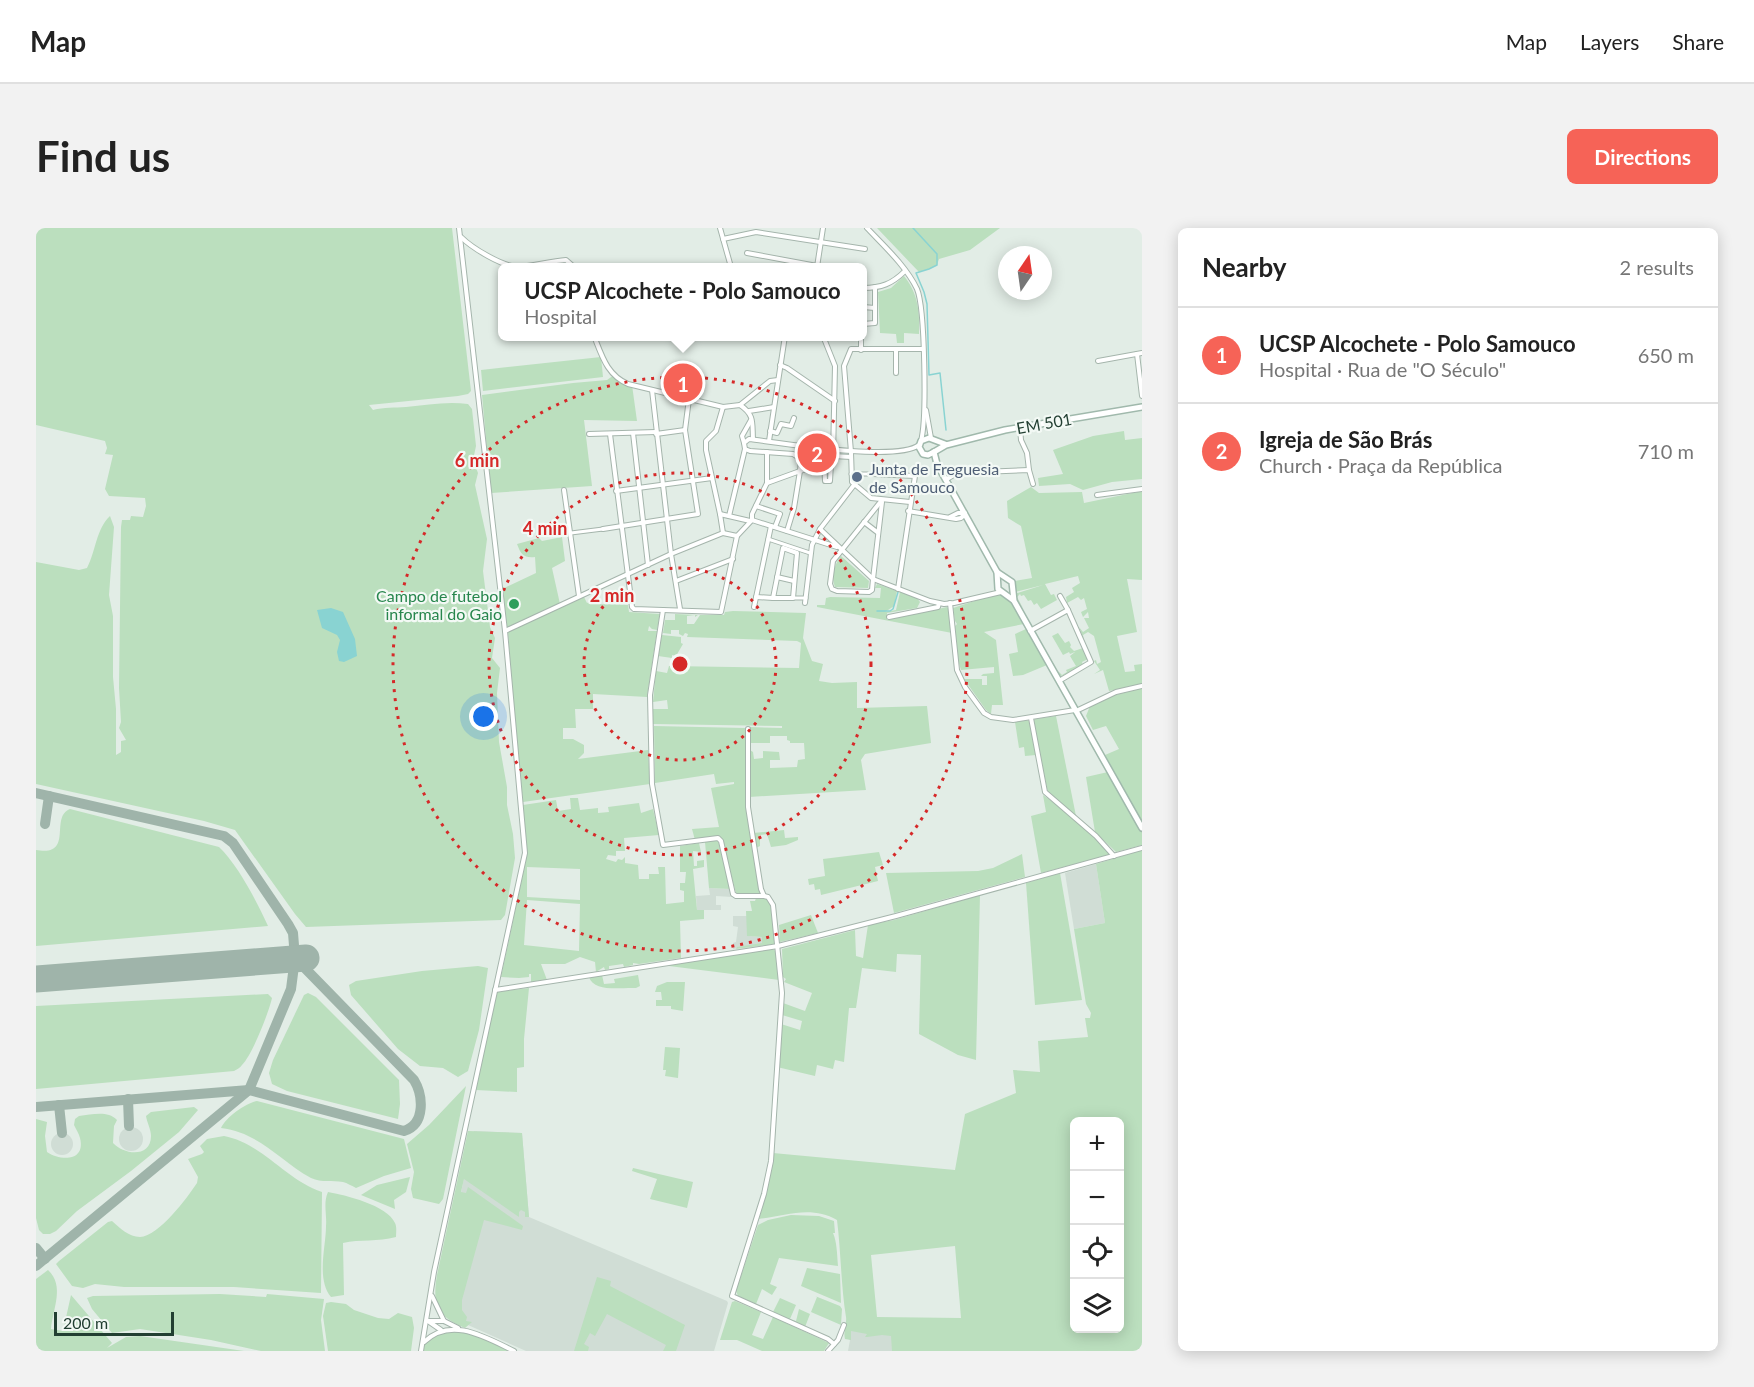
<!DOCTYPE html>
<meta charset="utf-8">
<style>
:root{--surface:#fff;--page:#f2f2f2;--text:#222;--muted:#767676;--line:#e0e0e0;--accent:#f66357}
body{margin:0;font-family:Lato,sans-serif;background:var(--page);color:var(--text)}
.controls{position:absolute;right:18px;bottom:18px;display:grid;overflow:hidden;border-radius:9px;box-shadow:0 3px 15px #0003}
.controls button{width:54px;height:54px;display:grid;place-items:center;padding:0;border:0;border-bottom:2px solid var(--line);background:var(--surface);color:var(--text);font:30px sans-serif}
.compass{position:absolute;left:962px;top:18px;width:54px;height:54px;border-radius:50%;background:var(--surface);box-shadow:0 3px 15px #0003;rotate:13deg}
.scale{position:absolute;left:18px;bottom:15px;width:120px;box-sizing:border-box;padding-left:6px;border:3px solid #223f32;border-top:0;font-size:16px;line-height:21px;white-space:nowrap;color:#223f32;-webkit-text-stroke:4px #f3f9f5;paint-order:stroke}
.you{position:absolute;left:448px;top:489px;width:21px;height:21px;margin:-15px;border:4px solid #fff;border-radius:50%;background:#1a73e8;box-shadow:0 0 0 9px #1a73e833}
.badge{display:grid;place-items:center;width:39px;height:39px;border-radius:50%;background:var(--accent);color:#fff;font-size:20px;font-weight:700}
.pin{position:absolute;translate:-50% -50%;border:3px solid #fff;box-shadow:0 2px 6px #0006}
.popup{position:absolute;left:462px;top:35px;width:369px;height:78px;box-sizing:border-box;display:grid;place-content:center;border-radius:9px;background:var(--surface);filter:drop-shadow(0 2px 4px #0005);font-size:20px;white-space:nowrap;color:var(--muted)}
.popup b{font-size:22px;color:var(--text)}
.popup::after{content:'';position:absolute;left:50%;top:100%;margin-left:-12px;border:12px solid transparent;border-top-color:var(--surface)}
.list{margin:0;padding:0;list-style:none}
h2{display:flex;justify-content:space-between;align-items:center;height:78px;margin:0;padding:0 24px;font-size:26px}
h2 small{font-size:20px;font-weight:400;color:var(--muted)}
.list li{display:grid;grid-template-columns:39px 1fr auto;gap:18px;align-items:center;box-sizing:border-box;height:96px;padding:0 24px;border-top:2px solid var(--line)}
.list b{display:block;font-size:22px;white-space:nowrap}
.list p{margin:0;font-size:20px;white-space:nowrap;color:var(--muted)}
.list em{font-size:20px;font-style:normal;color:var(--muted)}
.icon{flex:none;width:33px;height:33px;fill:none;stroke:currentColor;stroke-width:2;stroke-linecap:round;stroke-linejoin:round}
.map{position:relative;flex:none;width:1106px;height:1123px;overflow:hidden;border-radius:9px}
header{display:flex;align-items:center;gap:36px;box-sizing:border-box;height:84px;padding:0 30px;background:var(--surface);border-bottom:2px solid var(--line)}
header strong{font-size:28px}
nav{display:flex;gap:33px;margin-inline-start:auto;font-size:21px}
.intro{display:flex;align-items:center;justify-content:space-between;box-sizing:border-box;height:144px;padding:0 36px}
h1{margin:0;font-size:42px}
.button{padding:15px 27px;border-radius:9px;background:var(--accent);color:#fff;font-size:21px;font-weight:700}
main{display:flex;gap:36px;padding:0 36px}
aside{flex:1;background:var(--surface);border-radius:9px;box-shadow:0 3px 15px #0003}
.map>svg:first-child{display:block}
</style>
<header>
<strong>Map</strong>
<nav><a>Map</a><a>Layers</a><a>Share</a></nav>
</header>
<div class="intro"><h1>Find us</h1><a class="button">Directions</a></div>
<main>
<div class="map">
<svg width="1106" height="1123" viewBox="0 0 1106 1123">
<rect width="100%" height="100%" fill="#e2ede6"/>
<g fill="#d0ddd5">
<path d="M1060 636 1069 695 1038 701 1029 645Z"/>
<path d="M673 660 694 661 696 669 680 668V677H685V682H661L660 668 674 667Z"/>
<path d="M697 688H711L712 708 726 709V716L697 721V715L700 714 702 699 697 698Z"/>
<circle cx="95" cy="911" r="12"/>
<path d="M438 903 486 905 493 989 691 1073 692 1075 678 1123H490L414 1089 403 1069Z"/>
<circle cx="26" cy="916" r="11"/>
<path d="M811 1102 858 1107 856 1123H812L814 1112 811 1110Z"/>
</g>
<g fill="#bbdfbe" fill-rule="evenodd">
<path d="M0 0H416L435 163 432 166 422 168 333 177 337 182C348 179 359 180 370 179 391 177 411 173 432 176L436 181 440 218 437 232 442 245 439 257 451 311 447 343 454 399 459 410 456 430 464 440 461 465 463 514 471 559V577L477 606 479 630 469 687 465 692 270 699 259 686 199 602 168 593 0 556V334L43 342 51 340C60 323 60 301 74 288L78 299 73 367 77 388V449L80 481V527L85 524V513L90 512 83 500 85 494 83 460 85 299 86 292H94L95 288 107 289 110 278 109 270 73 268 69 261 77 227 69 226 71 220 69 213 0 197Z"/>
<path d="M841 0H964L934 22 903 31 901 37 893 41 883 44Z"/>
<path d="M868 48C882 65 884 84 883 106L868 105V115H861L860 106 844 105 842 64 855 60Z"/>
<path d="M565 129 567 149 447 163 445 142Z"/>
<path d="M578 147 596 157 601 193 548 192 556 258 455 265 446 167 537 155 571 152Z"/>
<path d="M1088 203 1089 212 1106 210V251L1076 254 1047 262 1034 256 1003 258 1002 250 1027 246 1017 222 1057 208Z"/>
<path d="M995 259 1003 265 1046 264 1048 275 1106 263V352L1091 351 1101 404 1081 408 1089 444 1099 443 1098 437 1106 436V456L1073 463 1067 442 1058 446 1064 442 1058 433 1060 432 1061 436 1065 434 1058 408 1052 404 1047 407 1048 412 1043 399 1047 404 1053 400 1048 390H1053L1052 384 1047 389 1045 384 1051 381 1048 370 1045 372 1042 369 1031 375 1030 369 1038 364 1036 360 1044 355 1042 348 1009 356 1015 367 1018 366 1021 372 1005 381 1001 375 998 377 995 372 992 373 988 367 985 368 984 366 981 369 988 382 978 366 1007 357 979 364V353L996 350 985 298 972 290 971 273Z"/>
<path d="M526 309 529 333 516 340 524 376 469 401 466 361 500 345 499 329C488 330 485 327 481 316L503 310 506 313Z"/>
<path d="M805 328 833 353 832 360 799 359C795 350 798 336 805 328Z"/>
<path d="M841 356 861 363 858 378 849 384 860 382 864 364 881 370 884 374 881 380 851 385V392L911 379 914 383 916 405 781 379V377H789L790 370 794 369 844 370 845 360H839Z"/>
<path d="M960 366H965L976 374 988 396 948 404 960 412 967 477H956L955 486 950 482 928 451H946V457H951V448H945L947 446 958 445V439L925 442 921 429 919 398 921 396 919 393 917 380Z"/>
<path d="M548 369 551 375 563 370 565 374H561L560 376 592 377 593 384 624 386 621 402 616 401 613 398 612 403H621L611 469 557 466V481H539L540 500H527V511H537L548 517V525L542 531 612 522 614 556 487 574 475 461 472 404Z"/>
<path d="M697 383 770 385 767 410 776 433 787 436 783 453 796 455 821 454V480L891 478 895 515 829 526 825 532 830 562 713 569 714 522 717 524 718 531 727 530V523L743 524 744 532H734V540L761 539 762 532 769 531 768 515H754V513L751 512V508H734V515H713V499L746 500V498L617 496V481H632L631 472 617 474 620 443 631 445 633 438 763 440 765 415 761 413 651 409 652 406 649 405 647 408 643 406V402H635V406L627 405 629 392H639V386L662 387 659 389V387L651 388V396H658L664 387H688L689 384Z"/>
<path d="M990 401 1011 437 987 447 977 448 973 426 982 424 979 406Z"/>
<path d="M1022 405 1029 415 1033 413 1035 417 1034 419 1038 423 1047 420 1052 431 1046 434 1047 437 1026 448 1024 447 1022 443 1026 447 1031 444 1030 442 1040 438 1034 428 1039 424 1034 426 1033 424 1027 427 1016 408Z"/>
<path d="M626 407 645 409V415L647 416 640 428 636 427V430L622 428Z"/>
<path d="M1106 460V594L1103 591 1069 527 1083 521 1070 498 1057 502 1050 488 1054 478 1075 468Z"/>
<path d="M1020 488 1040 588 1012 565 997 493 999 491Z"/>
<path d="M991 492 994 494 1000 527 989 528 988 519 983 520 979 494Z"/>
<path d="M618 498 709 500 711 579 724 665H700L685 611 659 612 656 601 683 599 675 560 698 556V554L680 556 678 546 619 555Z"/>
<path d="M1072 544 1106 604V617L1080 624 1059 604 1050 549Z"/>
<path d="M1007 567C1030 582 1055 603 1073 625V627L1005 645 995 588 1010 584Z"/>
<path d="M534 570H542L544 582 562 580V585L573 584 572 579 603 575 605 585 617 581 623 607 588 610 589 623H580V628L572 627 570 631 580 634 582 631 586 632 589 629V635L602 637 603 651H613V646H623L622 639H629L630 676 648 674V663L644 662V655H649L650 644H644V618L663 615 665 624 657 623 658 638H661V633L668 632V639L657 641 661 682H668V691L644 693 645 730 603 736 597 735V737L588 739 587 736 573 738V741L569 742 568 739 560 744 559 734 544 729 529 736H505L511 752 495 755V746H493V749L483 750 465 749 490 632 487 577 520 572 522 583 535 581ZM491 639 544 641V672L491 669ZM491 672 544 676 543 723 488 717Z"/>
<path d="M34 581 183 619C202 637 221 674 232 698L0 718V622C39 629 13 589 34 581Z"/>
<path d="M748 602 749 610 762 609V612L750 617 735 619 731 606 724 607V618L720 620 717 605Z"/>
<path d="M682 612 694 661 673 660 669 614Z"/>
<path d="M1106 622V1123H856L855 1108 846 1107 831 1109H829L831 1106 815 1103V1112L809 1111C807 1104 811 1095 810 1089 805 1059 805 1024 801 992 775 977 749 988 723 991L730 967 737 925 919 942 929 886 980 865 977 842 1004 844 1002 813 1052 809 1049 790H1054L1055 785 1050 776 1038 701 1069 695 1060 636ZM1038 894H1084V1100H1038ZM919 1018 925 1090 841 1089 835 1027Z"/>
<path d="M843 624 847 637 839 639 842 653 785 667 784 661 779 662 778 656 773 657 772 651 789 648 787 631Z"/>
<path d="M986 626 989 649 858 685 850 645 942 643 957 640Z"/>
<path d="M1024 645 1046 772 999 777 990 655Z"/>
<path d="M944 667 940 832 922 827 883 806 885 727 861 726 860 744 826 740 820 780H813L808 834 799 832 797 841 781 837 779 848 741 839 745 796 764 802 766 793 746 787 747 775 769 783 776 765 748 754 750 751 747 749 746 721 819 702 820 728 827 730 832 697 858 692Z"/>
<path d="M720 670H730L734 674 739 716 700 721 701 719 726 715V709L711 708 710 683H716L714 673H719Z"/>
<path d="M775 687 782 705 744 714 743 697Z"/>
<path d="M735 720 741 724 743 752 633 738V736Z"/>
<path d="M442 738 452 740 443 802 432 843 422 849 407 840 384 838 362 821 315 767 313 757 320 753 386 743Z"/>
<path d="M566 747 568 756 579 755 578 751 602 747 604 758 600 760C586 759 558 765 553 749Z"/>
<path d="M631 754H649L647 783 635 781V778H620V772H626L625 764H619L621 758Z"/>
<path d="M493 760 488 811V839L481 840V864L440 862 460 764Z"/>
<path d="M272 765 280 769 363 852 364 876 362 891 251 863 236 856 233 845 237 832 268 767Z"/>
<path d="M232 766 236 770C233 784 216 827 206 837 204 840 201 841 198 843L0 861V778Z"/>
<path d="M629 819 644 820 642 850 629 848 630 842H627Z"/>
<path d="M430 858 407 971 403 976 377 970 375 961 378 944 371 916 393 897Z"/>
<path d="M221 873 368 911 375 940 348 948 320 960C316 958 311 955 307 954 296 952 286 955 275 950 243 932 224 905 185 900 190 889 210 875 221 873Z"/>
<path d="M158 879 162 882 143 904 95 943 41 983 20 1003 14 1006H7L3 1002 0 990V891L11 894 9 908 11 924C24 933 50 934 44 910 43 906 40 901 38 897L39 891 43 888C56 887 71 882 81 892L78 898 77 915C88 927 115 930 115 908 115 901 111 895 110 888L115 884Z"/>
<path d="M432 903 486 905 493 989H489V984L485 982 483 984V989L428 951 425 964 430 965 432 959 487 998 486 1002 448 992 426 1072V1082L431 1089 430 1093 436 1094 429 1100C401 1088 396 1077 401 1047Z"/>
<path d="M188 908C226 915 250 952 286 964L285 1065 198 1059H88L59 1056 47 1060 36 1058 20 1036 23 1033 72 994 76 993C84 1000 93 1009 104 1009 123 1008 151 970 161 955L162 949 152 931 166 926 168 924 164 918 171 911Z"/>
<path d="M597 940 657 954 651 980 614 971 621 951 596 943Z"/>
<path d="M374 949 370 964 358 972 359 981 325 967 341 957Z"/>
<path d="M292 964C309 967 351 977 359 995 361 999 360 1004 360 1009 342 1014 324 1011 307 1015L308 1067 295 1069C280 1051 290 1019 290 998 291 986 287 975 292 964Z"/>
<path d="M755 987 783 988 798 993 799 1005H797C801 1014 801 1026 802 1038L743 1030 734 1056 741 1059 736 1067 726 1061 720 1076 702 1068 700 1063 722 997 732 992Z"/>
<path d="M771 1040 804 1046 805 1075 765 1058Z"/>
<path d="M12 1042C29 1058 17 1080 15 1101L27 1103 35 1067 76 1115 71 1120 90 1109 104 1108 208 1123H0V1051Z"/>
<path d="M561 1049 575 1053 574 1058 649 1097 640 1123H627L630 1117 571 1086 559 1108 554 1105 548 1116 553 1119 552 1123H538Z"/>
<path d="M184 1066 230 1069 231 1066 288 1071 285 1092 289 1123H225L175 1112 104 1101 76 1105 56 1081 51 1070 57 1068Z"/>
<path d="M779 1068 804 1078 806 1081 805 1097 775 1084 781 1069Z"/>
<path d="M744 1070 760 1077 754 1091 760 1093 763 1081 774 1086 769 1099 737 1084Z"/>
<path d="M699 1073 725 1084 716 1107 727 1111 737 1089 793 1115 788 1123H726L701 1112H684L696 1074Z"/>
<path d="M295 1074 310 1076 318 1082 342 1090 353 1091 362 1085 376 1089 378 1100 375 1123H292L287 1088 290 1075Z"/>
<path d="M423 1101 478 1123H385C389 1105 407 1104 423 1101Z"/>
</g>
<path fill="#89d3d2" d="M295 380 307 384 319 411 321 428 308 434 303 433 301 424 304 412 301 407 286 400 281 382Z"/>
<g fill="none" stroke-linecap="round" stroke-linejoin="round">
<g stroke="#89d3d2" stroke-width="1.5">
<path d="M877 0 901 26V37L893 41 880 45 888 64 891 76 893 147 904 145 910 202"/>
<path d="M841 383H854L857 381 862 364"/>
</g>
<g stroke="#9fb4aa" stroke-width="10">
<path d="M0 565 188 608 197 615 252 696 257 705 259 730 255 761 213 862 0 1038"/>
<path d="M9 596 13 568"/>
<path d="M92 871 93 898"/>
<path d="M23 877 26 905"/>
<path d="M0 879 213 862 368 903C390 896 387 867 378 852L259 730"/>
<path d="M0 1020 9 1031"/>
</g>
<path stroke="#9fb4aa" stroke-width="27" d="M0 751 270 730"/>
<defs>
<g id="pedestrian">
<path d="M815 246H837"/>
<path d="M535 305 567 301"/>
<path d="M732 311 774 325"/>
<path d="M757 370H770"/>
</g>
<g id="minor">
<path d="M684 0 695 39"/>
<path d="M831 0C848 18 870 38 881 61 889 80 891 191 885 213"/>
<path d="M425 9C436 20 467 39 483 39 499 38 514 33 530 32L538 39"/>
<path d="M687 11 720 4 829 21"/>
<path d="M711 25 781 38"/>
<path d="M781 39 787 0"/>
<path d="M827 60C845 60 856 56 869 43"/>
<path d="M827 79 839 80"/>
<path d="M827 96 839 95V59"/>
<path d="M558 108C566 128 571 147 592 156L687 179 704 177C719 187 716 195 717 211"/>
<path d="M787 108 799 138 797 228"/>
<path d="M825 108V122"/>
<path d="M860 121V145"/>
<path d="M1101 126 1106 168"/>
<path d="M1062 133 1106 125"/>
<path d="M744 137 751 140 799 173"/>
<path d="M616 162 635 326 644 381"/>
<path d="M704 177 734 153 742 152"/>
<path d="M890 182 895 210"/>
<path d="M713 183 738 179"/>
<path d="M984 200 985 212 991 225 993 242"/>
<path d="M734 203 741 205 745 196 755 198 758 190"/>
<path d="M597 205 612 337"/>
<path d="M553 206 620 204"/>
<path d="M574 206 596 379 598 381 685 384 701 308"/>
<path d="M620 206 649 202"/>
<path d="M733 213 749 108"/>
<path d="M708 215 706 208 715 192"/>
<path d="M765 231 764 243 786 236 788 234"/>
<path d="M790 232 797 228 815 229"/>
<path d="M788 233 765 231 757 226 714 223 709 221 708 215 713 211C745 215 860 234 883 217"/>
<path d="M788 233 789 253H794L795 236 792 231"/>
<path d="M837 246 879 248 862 361"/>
<path d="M911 251 921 245 993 242 997 256"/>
<path d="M731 255 764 243 758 280 751 303"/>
<path d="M528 262 543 368"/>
<path d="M580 263 676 250"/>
<path d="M1061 267 1106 261"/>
<path d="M874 274 835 270 816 254 815 224 808 138 815 121H887"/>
<path d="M720 278 744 286 739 299"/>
<path d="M872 283 920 291 925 290 929 286"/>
<path d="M684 286 670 222V213L680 203 687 179"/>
<path d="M693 288 709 221"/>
<path d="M914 289 922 285H929"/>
<path d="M716 292 801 319"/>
<path d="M828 294 841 304"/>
<path d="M567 301 662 286 649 202 653 171"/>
<path d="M784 301 837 351 894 373 908 376 918 375 965 364"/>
<path d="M687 305 701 308 716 292V286L731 255V224"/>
<path d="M687 305 684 286 714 293"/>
<path d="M747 320 761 325 757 370H737Z"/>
<path d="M741 349 758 353"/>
<path d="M837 351 836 362 833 364 801 363 796 361 794 356 797 333 846 272"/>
<path d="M837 351 846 274"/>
<path d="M640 353 697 331"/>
<path d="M1024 368 1032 382"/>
<path d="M720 369 737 370"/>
<path d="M769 375 776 317 784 301 818 257"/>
<path d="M914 375 921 442 929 459 948 485 955 489 977 492 1039 482"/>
<path d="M718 379 735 298"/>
<path d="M627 382 614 467 616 556 627 617 682 610 685 613 697 666 700 668H728"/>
<path d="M853 389 902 379 903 375"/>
<path d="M469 403 635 326 687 305"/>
<path d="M994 403 1032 382 1055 434 1023 453"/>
<path d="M1040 483 1080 464 1106 458"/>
<path d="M995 490 1009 564 1060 608 1078 628"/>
<path d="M712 501V579L725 661 728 668 732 669 737 677 746 765 735 933 728 966 696 1068 792 1111 798 1116"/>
<path d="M459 762 742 718 860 688 1106 620"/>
<path d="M396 1068 408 1093"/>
<path d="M391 1093H408L422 1100"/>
<path d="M392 1093 405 1102"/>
<path d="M388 1114C415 1088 449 1109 478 1123"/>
<path d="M385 1123 398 1044 489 625 469 403 423 0"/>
<path d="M792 1123 802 1112 808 1097"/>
</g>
<g id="secondary">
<path d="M898 224 901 236 961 344 976 354 978 373 1106 600"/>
<path d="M898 224 910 217 969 202 1106 179"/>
<path d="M898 224 892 227 887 226 883 219 885 213 893 210 909 216"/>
<path d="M961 344 962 361 977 372"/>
</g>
</defs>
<use href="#pedestrian" stroke="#a5b5ac" stroke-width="5"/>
<use href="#minor" stroke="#a5b5ac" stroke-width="6"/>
<use href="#secondary" stroke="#a0b9ac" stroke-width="8"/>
<use href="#pedestrian" stroke="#fff" stroke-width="3"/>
<use href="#minor" stroke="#fff" stroke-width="4"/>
<use href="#secondary" stroke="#fff" stroke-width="5"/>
</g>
<g fill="none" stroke="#d62828" stroke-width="3" stroke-dasharray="3 6">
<circle cx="644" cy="436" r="96"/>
<circle cx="644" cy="436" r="191"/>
<circle cx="644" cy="436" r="287"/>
</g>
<circle fill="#5c6f8a" stroke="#f3f9f5" stroke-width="2" cx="821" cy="249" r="6"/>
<circle fill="#2e9e5b" stroke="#f3f9f5" stroke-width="2" cx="478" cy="376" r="6"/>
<g text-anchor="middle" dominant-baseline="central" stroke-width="4.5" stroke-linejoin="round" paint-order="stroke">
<g font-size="16" fill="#223f32" stroke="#f3f9f5">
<text transform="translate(1008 195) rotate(-10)">EM 501</text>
</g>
<g font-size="16" fill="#4e5e75" stroke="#f3f9f5" text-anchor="start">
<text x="833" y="240">Junta de Freguesia<tspan x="833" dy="18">de Samouco</tspan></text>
</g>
<g font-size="16" fill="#27864d" stroke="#f3f9f5" text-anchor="end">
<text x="466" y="367">Campo de futebol<tspan x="466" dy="18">informal do Gaio</tspan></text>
</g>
</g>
<circle cx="644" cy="436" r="9" fill="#d62828" stroke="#f3f9f5" stroke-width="3"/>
<g font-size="18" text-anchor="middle" font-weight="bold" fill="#d62828" stroke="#f3f9f5" stroke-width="4.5" stroke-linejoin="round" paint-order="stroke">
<text x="441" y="239">6 min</text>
<text x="509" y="307">4 min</text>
<text x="576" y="374">2 min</text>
</g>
</svg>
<div class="controls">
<button>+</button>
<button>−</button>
<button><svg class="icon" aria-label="locate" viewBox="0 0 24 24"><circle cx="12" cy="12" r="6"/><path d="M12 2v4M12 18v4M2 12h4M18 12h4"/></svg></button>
<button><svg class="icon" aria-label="layers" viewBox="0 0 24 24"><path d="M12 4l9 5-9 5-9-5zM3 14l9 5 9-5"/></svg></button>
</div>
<svg class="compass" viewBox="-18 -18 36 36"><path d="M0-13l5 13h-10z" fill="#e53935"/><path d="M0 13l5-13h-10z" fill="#767676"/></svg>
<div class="scale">200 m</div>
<div class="you"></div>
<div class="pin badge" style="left:647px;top:155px">1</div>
<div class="popup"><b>UCSP Alcochete - Polo Samouco</b>Hospital</div>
<div class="pin badge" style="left:781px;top:225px">2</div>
</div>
<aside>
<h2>Nearby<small>2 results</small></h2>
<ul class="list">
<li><span class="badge">1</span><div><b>UCSP Alcochete - Polo Samouco</b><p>Hospital · Rua de &quot;O Século&quot;</p></div><em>650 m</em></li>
<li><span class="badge">2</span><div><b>Igreja de São Brás</b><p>Church · Praça da República</p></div><em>710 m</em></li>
</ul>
</aside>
</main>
